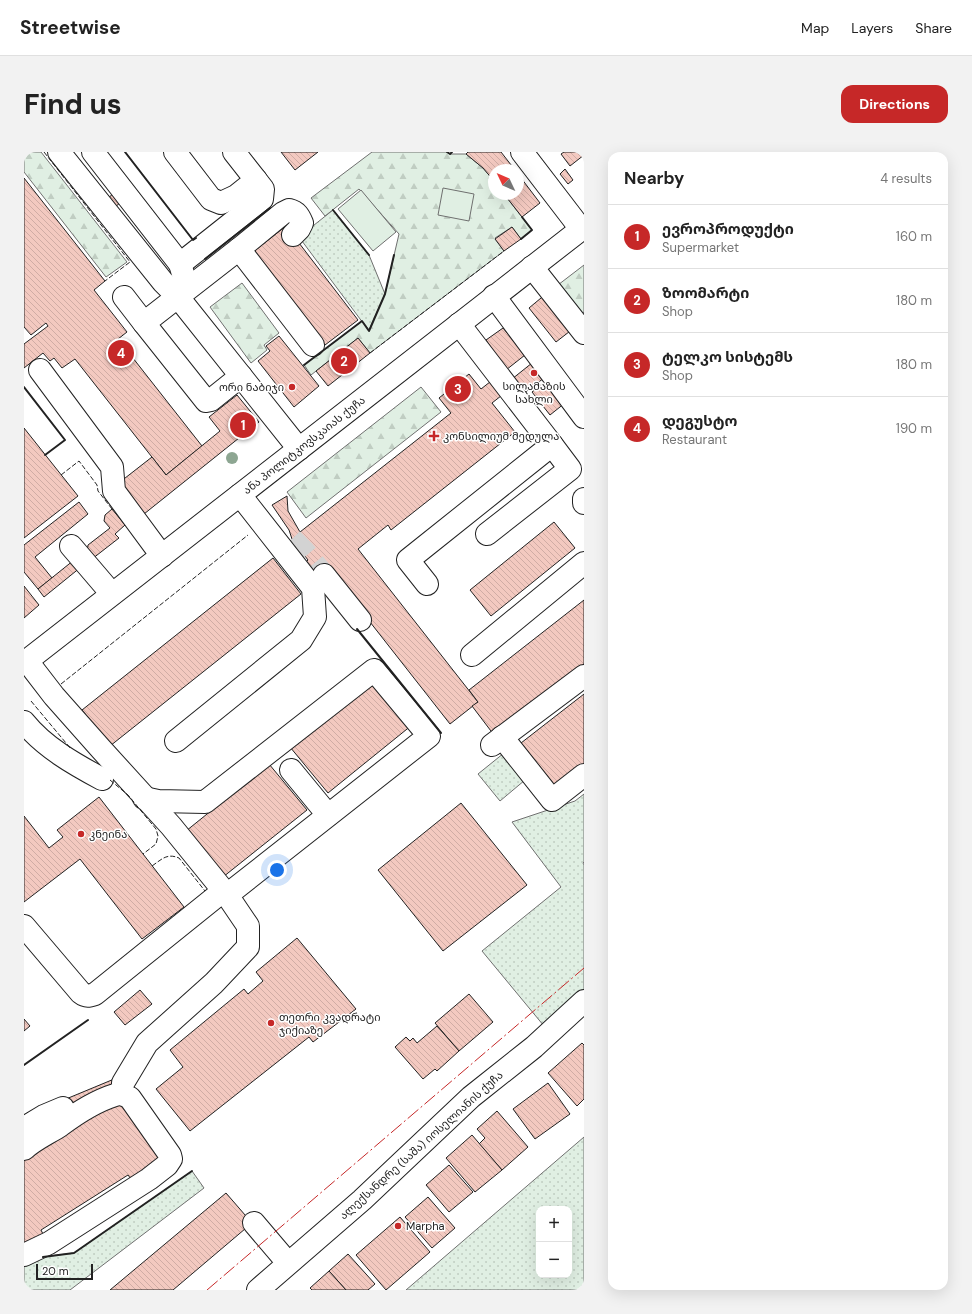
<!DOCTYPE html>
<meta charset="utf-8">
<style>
:root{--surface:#fff;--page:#f2f2f2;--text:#222;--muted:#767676;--line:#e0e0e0;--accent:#c62828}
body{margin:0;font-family:"DM Sans","Noto Sans Georgian",sans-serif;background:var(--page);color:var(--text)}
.controls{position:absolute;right:12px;bottom:12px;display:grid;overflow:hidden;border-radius:8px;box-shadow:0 4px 16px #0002}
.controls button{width:36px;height:36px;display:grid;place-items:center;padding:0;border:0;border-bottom:1px solid var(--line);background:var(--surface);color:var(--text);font:20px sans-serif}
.compass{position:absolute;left:464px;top:12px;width:36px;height:36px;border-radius:50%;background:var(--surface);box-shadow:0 4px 16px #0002;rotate:314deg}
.scale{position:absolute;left:12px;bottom:10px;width:57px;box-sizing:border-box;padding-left:4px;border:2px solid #222;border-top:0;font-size:11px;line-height:14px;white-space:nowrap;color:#222;-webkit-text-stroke:3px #fff;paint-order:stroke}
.you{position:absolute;left:253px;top:718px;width:14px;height:14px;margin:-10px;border:3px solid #fff;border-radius:50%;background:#1a73e8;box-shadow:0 0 0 6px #1a73e833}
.badge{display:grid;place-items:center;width:26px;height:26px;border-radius:50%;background:var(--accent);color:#fff;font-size:13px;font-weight:700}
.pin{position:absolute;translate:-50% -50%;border:2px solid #fff;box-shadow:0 1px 4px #0006}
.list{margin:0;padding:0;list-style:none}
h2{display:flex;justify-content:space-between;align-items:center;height:52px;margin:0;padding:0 16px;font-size:17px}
h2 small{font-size:13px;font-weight:400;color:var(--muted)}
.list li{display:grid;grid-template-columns:26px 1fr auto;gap:12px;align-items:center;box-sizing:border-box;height:64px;padding:0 16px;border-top:1px solid var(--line)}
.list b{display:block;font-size:15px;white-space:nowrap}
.list p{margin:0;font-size:13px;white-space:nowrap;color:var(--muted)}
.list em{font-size:13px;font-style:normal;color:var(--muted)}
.map{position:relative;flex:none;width:560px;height:1138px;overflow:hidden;border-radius:12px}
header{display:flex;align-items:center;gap:24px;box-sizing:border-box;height:56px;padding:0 20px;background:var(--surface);border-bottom:1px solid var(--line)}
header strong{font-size:19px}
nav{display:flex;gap:22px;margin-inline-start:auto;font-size:14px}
.intro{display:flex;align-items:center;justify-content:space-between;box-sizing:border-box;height:96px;padding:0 24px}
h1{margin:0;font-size:28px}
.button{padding:10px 18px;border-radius:12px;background:var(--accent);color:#fff;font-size:14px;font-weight:700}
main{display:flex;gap:24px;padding:0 24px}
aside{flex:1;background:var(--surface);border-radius:12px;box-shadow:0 4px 16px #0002}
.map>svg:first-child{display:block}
</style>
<header>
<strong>Streetwise</strong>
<nav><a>Map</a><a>Layers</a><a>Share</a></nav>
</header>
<div class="intro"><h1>Find us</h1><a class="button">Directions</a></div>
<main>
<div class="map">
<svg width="560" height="1138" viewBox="0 0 560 1138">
<defs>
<pattern id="grass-dots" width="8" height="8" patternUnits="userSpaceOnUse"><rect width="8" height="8" fill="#e0efe3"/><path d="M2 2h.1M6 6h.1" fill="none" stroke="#c0cdc2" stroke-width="1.8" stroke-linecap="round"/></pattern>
<pattern id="forest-firs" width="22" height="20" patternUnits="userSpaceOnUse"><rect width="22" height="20" fill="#e0efe3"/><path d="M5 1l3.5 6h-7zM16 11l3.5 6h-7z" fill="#c0cdc2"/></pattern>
<pattern id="building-back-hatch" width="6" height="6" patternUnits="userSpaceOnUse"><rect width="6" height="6" fill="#f3c9c0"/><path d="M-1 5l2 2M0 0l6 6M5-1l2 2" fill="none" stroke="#d0aca5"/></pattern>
</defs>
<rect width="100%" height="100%" fill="#fff"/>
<g fill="url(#grass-dots)" stroke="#6f6f6f" fill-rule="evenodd">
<path d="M309 58 345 103 361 142 345 179 275 85Z"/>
<path d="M480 601 501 628 476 649 454 622Z"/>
<path d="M560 642V710L559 711 560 713V841L520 874 458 799 537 735 488 670 551 649Z"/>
<path d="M560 985V1138H382ZM515 1057H545V1123H515Z"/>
<path d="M168 1019 180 1036 46 1138H0V1108L2 1107 50 1101Z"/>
</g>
<g fill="url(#forest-firs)" stroke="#6f6f6f">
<path d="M0 0H17L103 110 82 125 0 20Z"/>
<path d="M348 0H423L426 2H442L459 16 470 29V42H480L508 78 497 87 488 75 471 86 480 99 346 201 334 186 287 223 280 213 338 169 345 178 361 142 375 82 335 37 301 64 287 46Z"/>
<path d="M560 113V160L554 165 530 136Z"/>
<path d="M218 131 255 181 240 193 243 198 227 211 186 155Z"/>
<path d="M397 235 417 260 282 366 263 340Z"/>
</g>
<g fill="#e0efe3" stroke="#6f6f6f">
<path d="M419 36 450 42 445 69 414 63Z"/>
<path d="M337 38 372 80 349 99 314 57Z"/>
</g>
<g fill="url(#building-back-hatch)" stroke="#222">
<path d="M257 0H294L271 18Z"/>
<path d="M444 0H477L491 18H470V29L459 16 442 2Z"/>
<path d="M540 0H560V3L546 14 537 2Z"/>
<path d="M541 17 549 28 544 32 536 22Z"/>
<path d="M494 22 516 51 498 65 480 42H494Z"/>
<path d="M0 26 81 129 70 138 103 180 94 187 178 294 142 323 51 207 38 216 30 206 26 209 19 201 0 216V192L24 174 22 171 7 183 0 175Z"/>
<path d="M90 41 97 50 90 56 83 47Z"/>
<path d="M262 74 334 168 301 193 229 100Z"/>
<path d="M488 75 497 87 480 99 471 87Z"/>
<path d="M523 141 550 176 532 190 505 156Z"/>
<path d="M479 176 501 203 482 218 462 188Z"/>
<path d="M255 184 295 234 270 255 234 209 246 199 242 194Z"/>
<path d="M334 186 346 201 304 234 292 219Z"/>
<path d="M508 211 520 226 499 242 488 227Z"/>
<path d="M445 222 457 237 471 226 482 240 468 251 491 280 367 378 364 373 334 397 454 550 426 572 306 419 293 428 281 411 284 408 268 387 265 378 248 353 263 344 264 359 276 380 427 261 415 246Z"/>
<path d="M523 228 541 251 526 263 508 240Z"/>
<path d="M213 243 235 270 120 362 96 330 128 305 142 323 196 279 185 265Z"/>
<path d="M0 276 54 344 0 386Z"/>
<path d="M55 350 64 362 11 405 28 426 14 437 0 420V393Z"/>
<path d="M88 357 101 373 91 382 95 386 68 407 63 400 64 393 86 376 80 369 81 363Z"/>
<path d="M530 370 551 396 467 464 446 438Z"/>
<path d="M249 406 277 442 86 594 58 558Z"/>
<path d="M50 408 57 415 20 445 14 437Z"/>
<path d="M0 434 15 453 0 466Z"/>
<path d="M560 448V512L470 583 448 554 454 550 445 538Z"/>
<path d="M350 527 388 573 304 641 266 595Z"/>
<path d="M560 542V613L532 635 497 591Z"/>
<path d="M245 612 283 658 199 725 162 679Z"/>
<path d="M75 645 160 755 118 787 56 707 0 750V664L25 696 39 685 33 678Z"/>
<path d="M437 651 503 733 419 799 354 718Z"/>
<path d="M273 786 332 857 289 890 285 885 166 979 132 937 159 915 146 898 220 837 224 842 239 829 232 820Z"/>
<path d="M116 838 128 852 101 873 90 860Z"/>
<path d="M445 842 469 870 435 899 411 871Z"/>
<path d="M0 867 6 874 0 879Z"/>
<path d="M413 874 435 899 413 919 411 917 399 927 371 895 382 885 386 889 389 886 393 891Z"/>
<path d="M558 891 560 893V947L553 954 524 921Z"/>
<path d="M95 925 153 999 107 1027 104 1023 17 1078 19 1082 0 1094V985L42 947Z"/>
<path d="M524 931 546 962 511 987 489 957Z"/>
<path d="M473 959 504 995 478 1018 455 992 461 986 453 977Z"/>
<path d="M448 983 478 1018 451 1040 422 1006Z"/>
<path d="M425 1013 449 1040 425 1060 402 1033Z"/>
<path d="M202 1041 228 1071 149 1138H86Z"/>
<path d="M404 1045 431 1076 408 1096 381 1065Z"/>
<path d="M376 1065 406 1100 362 1138 332 1103Z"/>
<path d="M324 1102 351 1132 344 1138H322L305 1119Z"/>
<path d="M305 1119 322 1138H288L286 1136Z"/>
</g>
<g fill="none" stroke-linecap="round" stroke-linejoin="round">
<path stroke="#d3d3d3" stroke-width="22" stroke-dasharray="22 11" stroke-linecap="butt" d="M268 387 280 399 300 423"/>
<defs>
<g id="minor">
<path d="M35 0 139 130 154 145 275 297"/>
<path d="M69 0 156 112 160 125 154 145"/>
<path d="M151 0 187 47 197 51 212 44 232 28 210 0"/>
<path d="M498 0 557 77"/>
<path d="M269 83 275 77 278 71C275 64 273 60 265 58L259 61 215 97 289 193"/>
<path d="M215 97 120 171 182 249 187 248 217 224"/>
<path d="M156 112 238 47 239 37 232 28"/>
<path d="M508 115 560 181"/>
<path d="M470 144 560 265"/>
<path d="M100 145 120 171"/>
<path d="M16 218 88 315 90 339 138 404"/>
<path d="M560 347V351"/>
<path d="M463 382 546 317 528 293"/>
<path d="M47 394 88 442"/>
<path d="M300 423 336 468"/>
<path d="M403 432 384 408 528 293 435 172"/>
<path d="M448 503 560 411"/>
<path d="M3 509 30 544 77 597 147 674 203 743 224 774V795L190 831 123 891 99 931"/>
<path d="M0 511 560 75"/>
<path d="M0 570C20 595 50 612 78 627"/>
<path d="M478 585 528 648 560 623"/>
<path d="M152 589 277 488 291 465 289 436 216 343"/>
<path d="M468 593 560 524"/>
<path d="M267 618 304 663"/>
<path d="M120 646 134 649 181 650 350 518 405 584 203 743"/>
<path d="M0 774 57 841C62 845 65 844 71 842L199 739"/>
<path d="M0 976 20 964 39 956"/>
<path d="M0 997C11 987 25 981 37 973 53 961 72 949 91 943 96 941 101 943 106 946L146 1003 147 1007 143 1013 125 1027 25 1091 0 1103"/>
<path d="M230 1071 264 1111"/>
<path d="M234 1138 338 1048 447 945 510 895 560 849"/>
</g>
</defs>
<use href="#minor" stroke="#222" stroke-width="24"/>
<use href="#minor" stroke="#fff" stroke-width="22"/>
<g stroke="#222" stroke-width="1" stroke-dasharray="5 2" stroke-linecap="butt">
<path d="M20 0 106 110 81 129"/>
<path d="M346 201 480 99"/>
<path d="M37 323 55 309 73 333 74 339 88 357"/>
<path d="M37 532 224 383"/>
<path d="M7 549 47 597"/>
<path d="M86 628 104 643 132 677 134 684 132 692 119 702"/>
<path d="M128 714C138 707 143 701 155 706L181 739"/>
</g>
<g stroke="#222" stroke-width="2">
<path d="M101 0 169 88 172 86"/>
<path d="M423 0 426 2 428 0"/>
<path d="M309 58 345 103"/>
<path d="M497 87 508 78 498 65"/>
<path d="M181 107 246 56"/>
<path d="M280 213 338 169 345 179 361 142 370 103"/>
<path d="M0 235 41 288 21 303"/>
<path d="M333 477 417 581"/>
<path d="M0 913 64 868"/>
<path d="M19 1105 50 1101 168 1019"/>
</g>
<path stroke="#c62828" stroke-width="1" stroke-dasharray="14 3 2 3" stroke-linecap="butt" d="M183 1138 560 816"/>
</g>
<circle fill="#8da692" cx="208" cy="306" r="6"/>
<g fill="#c62828" stroke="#fff" stroke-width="1.5">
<circle cx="510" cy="221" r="4"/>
<circle cx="268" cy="235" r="4"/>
<path d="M408 278h4v4h4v4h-4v4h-4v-4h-4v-4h4z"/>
<circle cx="57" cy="682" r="4"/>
<circle cx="247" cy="871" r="4"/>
<circle cx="374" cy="1074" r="4"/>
</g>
<g text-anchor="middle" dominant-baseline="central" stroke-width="3" stroke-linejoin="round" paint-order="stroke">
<g font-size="11" fill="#222" stroke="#fff" text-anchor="start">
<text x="510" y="234" text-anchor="middle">სილამაზის<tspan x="510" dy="13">სახლი</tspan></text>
<text x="260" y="235" text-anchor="end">ორი ნაბიჯი</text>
<text x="419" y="284">კონსილიუმ მედულა</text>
<text x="65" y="682">კნეინა</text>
<text x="255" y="865">თეთრი კვადრატი<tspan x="255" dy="13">ჯიქიაზე</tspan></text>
<text x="382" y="1074">Marpha</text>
</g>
<g font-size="11" fill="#222" stroke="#fff">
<text transform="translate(280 293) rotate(-38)">ანა პოლიტკოვსკაიას ქუჩა</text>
<text transform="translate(397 993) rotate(-42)">ალექსანდრე (საშა) იოსელიანის ქუჩა</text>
</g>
</g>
</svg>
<div class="controls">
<button>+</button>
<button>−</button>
</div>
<svg class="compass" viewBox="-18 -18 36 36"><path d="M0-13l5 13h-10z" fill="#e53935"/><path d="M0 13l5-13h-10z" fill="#767676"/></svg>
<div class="scale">20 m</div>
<div class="you"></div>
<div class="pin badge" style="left:219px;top:273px">1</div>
<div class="pin badge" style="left:320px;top:209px">2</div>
<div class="pin badge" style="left:434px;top:237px">3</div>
<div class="pin badge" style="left:97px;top:201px">4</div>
</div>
<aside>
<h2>Nearby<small>4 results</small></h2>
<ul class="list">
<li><span class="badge">1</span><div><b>ევროპროდუქტი</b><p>Supermarket</p></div><em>160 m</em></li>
<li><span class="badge">2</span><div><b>ზოომარტი</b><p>Shop</p></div><em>180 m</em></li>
<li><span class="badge">3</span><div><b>ტელკო სისტემს</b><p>Shop</p></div><em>180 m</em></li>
<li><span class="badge">4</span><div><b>დეგუსტო</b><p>Restaurant</p></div><em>190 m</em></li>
</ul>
</aside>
</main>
